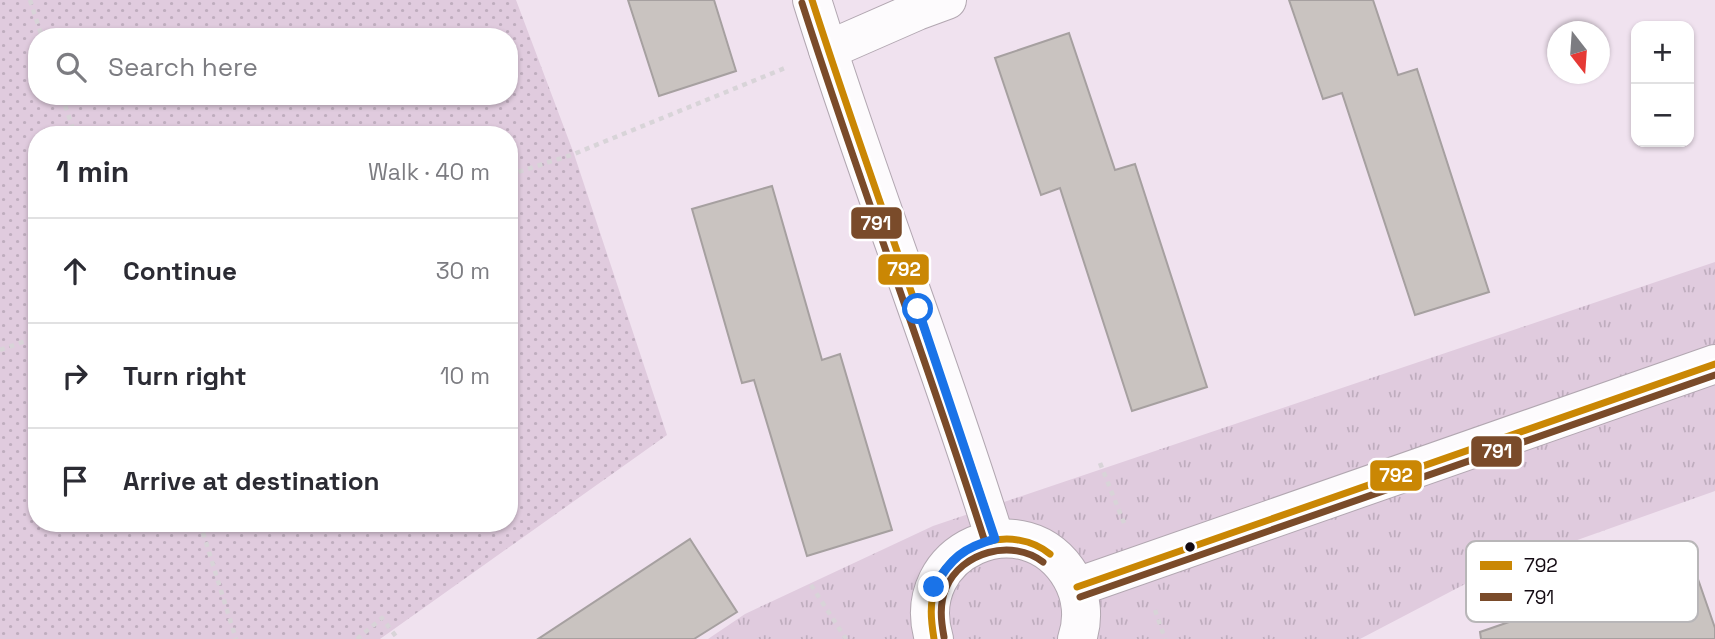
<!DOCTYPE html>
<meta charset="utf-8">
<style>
:root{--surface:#fff;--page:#f2f2f3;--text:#2b2b33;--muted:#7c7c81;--line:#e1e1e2}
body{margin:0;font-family:"Space Grotesk",sans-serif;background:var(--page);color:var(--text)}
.controls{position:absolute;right:21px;top:21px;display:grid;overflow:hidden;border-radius:14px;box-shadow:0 2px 5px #0004}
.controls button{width:63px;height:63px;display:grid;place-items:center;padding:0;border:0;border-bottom:2px solid var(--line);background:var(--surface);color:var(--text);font:35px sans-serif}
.compass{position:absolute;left:1547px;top:21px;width:63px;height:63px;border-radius:50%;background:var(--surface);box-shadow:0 2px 5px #0004;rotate:163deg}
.stop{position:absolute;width:21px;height:21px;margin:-16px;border:5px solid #1a73e8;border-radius:50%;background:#fff}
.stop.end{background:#1a73e8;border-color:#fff;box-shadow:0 2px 7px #0008}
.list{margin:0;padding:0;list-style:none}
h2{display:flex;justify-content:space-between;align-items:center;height:91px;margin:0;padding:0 28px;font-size:30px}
h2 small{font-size:23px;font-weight:400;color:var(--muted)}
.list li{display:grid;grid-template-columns:46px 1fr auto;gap:21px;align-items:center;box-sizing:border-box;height:105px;padding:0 28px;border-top:2px solid var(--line)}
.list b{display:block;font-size:26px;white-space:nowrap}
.list em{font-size:23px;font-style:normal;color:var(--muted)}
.icon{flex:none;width:38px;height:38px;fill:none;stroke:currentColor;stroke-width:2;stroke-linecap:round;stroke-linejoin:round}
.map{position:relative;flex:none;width:1715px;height:639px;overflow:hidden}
.search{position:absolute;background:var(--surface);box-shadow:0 2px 5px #0004;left:28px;top:28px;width:490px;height:77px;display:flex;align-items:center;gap:18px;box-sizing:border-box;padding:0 24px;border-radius:28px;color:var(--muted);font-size:26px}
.panel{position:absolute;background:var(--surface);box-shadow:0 2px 5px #0004;left:28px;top:126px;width:490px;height:406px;border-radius:28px}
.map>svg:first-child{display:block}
</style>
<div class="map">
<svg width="1715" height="639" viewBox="0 0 1715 639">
<defs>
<pattern id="grass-tufts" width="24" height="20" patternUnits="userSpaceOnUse" patternTransform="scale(1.75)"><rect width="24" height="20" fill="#e0cbde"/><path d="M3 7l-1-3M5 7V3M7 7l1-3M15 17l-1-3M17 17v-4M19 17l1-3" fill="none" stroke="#bfadbe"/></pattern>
<pattern id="garden-dots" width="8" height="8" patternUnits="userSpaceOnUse" patternTransform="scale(1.75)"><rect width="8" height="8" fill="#e0cbde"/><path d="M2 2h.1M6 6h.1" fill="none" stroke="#bfadbe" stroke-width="1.8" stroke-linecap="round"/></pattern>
</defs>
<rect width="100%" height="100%" fill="#f0e2ef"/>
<path fill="url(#grass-tufts)" d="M1715 262V491L1490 571 1360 639H708L745 614 933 526Z"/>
<path fill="url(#garden-dots)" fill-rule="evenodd" d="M0 0H516L574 154 667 435 380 639H0ZM37 37H509V96H37ZM37 135H509V523H37Z"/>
<g fill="#c9c3c0" stroke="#a6a0a0" stroke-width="2">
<path d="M628 0H714L736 71 659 96Z"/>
<path d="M1289 0H1373L1398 75 1417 69 1489 292 1415 315 1342 93 1323 99Z"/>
<path d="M1069 33 1115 170 1135 164 1207 387 1132 411 1060 188 1041 195 995 58Z"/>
<path d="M772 186 822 360 840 354 892 530 807 556 754 380 742 383 692 209Z"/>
<path d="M690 539 737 612 694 639H538Z"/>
<path d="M1691 559 1715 628V639H1481L1480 632Z"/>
</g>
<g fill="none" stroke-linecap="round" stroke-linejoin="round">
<defs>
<g id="minor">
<path d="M812 0C868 181 939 358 995 539"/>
<path d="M828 50 917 11 947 0"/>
<path d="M1077 587 1715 364"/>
<path d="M934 639C907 550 1025 499 1071 577 1082 596 1084 619 1077 639"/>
</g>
</defs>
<use href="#minor" stroke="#b2a7b1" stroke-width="40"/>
<g stroke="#d8d4d8" stroke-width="4.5" stroke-dasharray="5 5" stroke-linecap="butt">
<path d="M30 0 42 37"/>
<path d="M62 96 75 135"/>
<path d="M509 175 574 154 785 68"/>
<path d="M0 350 37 337"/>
<path d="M1100 463 1124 523"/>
<path d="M200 523 236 639"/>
<path d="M811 585 846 639"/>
<path d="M1155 610 1165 639"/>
<path d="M357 639 382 618 398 639"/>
</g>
<use href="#minor" stroke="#fdfbfd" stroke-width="38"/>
<defs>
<g id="bus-1">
<path d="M812 0C870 181 937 358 995 539"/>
<path d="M1077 587 1715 364"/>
<path d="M934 639C931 620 929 603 936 585 953 542 1013 524 1050 554"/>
</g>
<g id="bus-2">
<path d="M802 3C860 184 927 361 985 542"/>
<path d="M1080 597 1715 375"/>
<path d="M944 637C941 621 939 604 946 588 961 552 1012 538 1043 562"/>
</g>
</defs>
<use href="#bus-1" stroke="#fff" stroke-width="12"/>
<use href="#bus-2" stroke="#fff" stroke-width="12"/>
<use href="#bus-1" stroke="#ca8704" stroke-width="7"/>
<use href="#bus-2" stroke="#7a4b2a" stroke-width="7"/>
</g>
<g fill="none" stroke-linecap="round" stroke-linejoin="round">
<path stroke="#1a73e8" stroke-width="9" d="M918 309 995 539C964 547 950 559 934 587"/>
</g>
<circle fill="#140b13" stroke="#fff" stroke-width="2.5" cx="1190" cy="547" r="6"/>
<rect x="1466" y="541" width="232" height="81" rx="10" fill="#fff" stroke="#b8b6b8" stroke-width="2"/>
<rect x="1480" y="561" width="32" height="9" fill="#ca8704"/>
<rect x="1480" y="593" width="32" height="8" fill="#7a4b2a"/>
<g font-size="19" fill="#140b13">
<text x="1524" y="572">792</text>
<text x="1524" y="604">791</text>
</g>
<g stroke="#fff" stroke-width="2.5">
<rect x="850" y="206" width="53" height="34" rx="7" fill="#7a4b2a"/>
<rect x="877" y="253" width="53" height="33" rx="7" fill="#ca8704"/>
<rect x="1470" y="435" width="53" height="33" rx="7" fill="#7a4b2a"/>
<rect x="1369" y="459" width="54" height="33" rx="7" fill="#ca8704"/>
</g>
<g font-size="19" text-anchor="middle" font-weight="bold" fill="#fff">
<text x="876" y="230">791</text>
<text x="904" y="276">792</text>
<text x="1497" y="458">791</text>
<text x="1396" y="482">792</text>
</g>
</svg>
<div class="controls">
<button>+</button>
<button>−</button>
</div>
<svg class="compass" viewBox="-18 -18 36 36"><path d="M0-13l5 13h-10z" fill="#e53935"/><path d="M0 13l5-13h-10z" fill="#7c7c81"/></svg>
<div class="stop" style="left:918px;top:309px"></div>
<div class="stop end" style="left:934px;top:587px"></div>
<div class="search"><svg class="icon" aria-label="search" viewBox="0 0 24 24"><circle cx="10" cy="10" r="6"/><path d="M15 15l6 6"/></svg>Search here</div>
<section class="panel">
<h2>1 min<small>Walk · 40 m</small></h2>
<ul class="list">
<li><svg class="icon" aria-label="ahead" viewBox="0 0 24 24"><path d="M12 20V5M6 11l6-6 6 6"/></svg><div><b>Continue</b></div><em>30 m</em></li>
<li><svg class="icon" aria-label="right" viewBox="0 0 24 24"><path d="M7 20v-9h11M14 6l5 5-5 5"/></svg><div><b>Turn right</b></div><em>10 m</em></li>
<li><svg class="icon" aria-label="arrive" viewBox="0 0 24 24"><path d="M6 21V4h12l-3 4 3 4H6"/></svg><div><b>Arrive at destination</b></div></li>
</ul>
</section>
</div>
